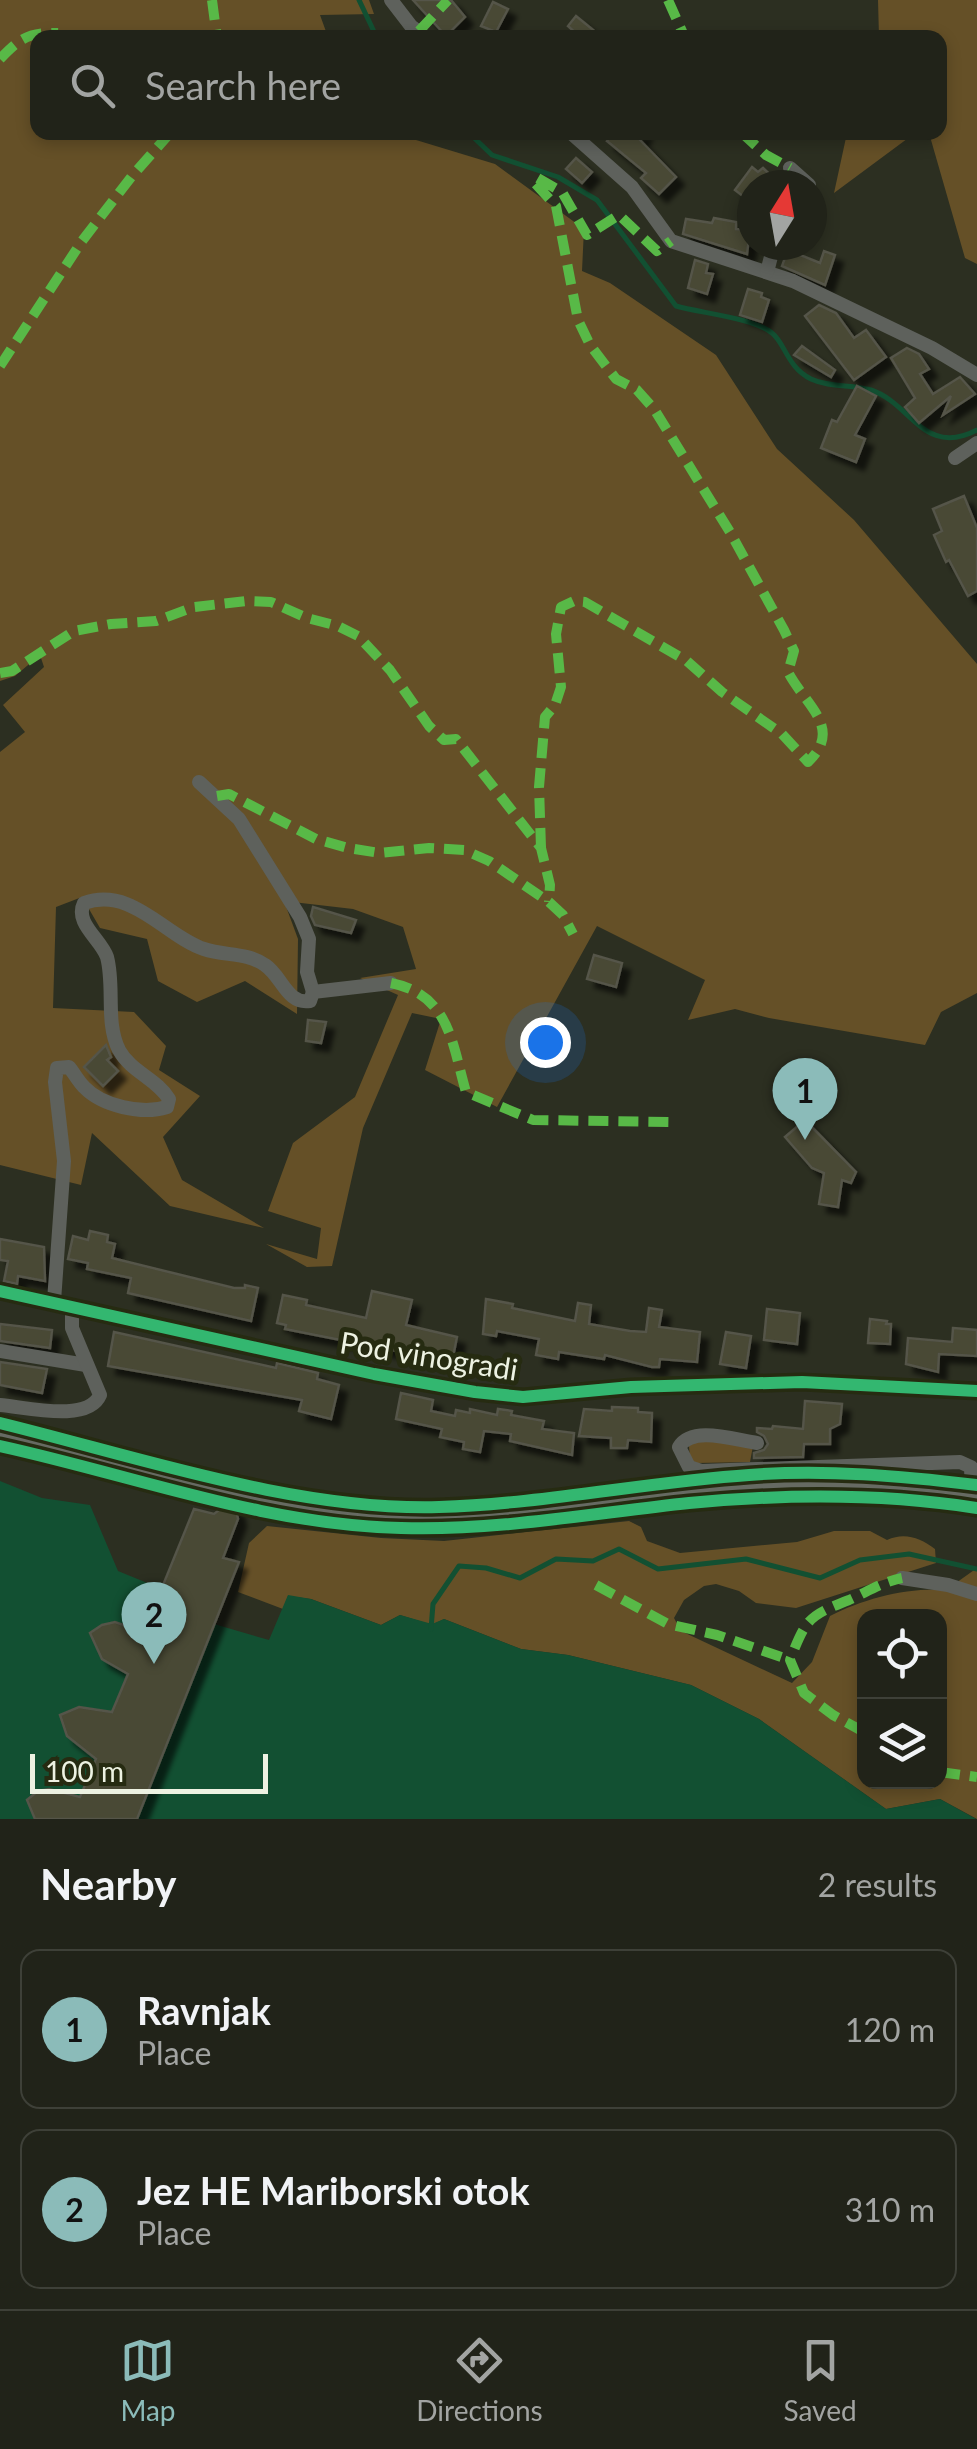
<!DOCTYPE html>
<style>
:root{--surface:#212319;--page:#2d2f26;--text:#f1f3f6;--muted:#a2a4a2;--line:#3e4038;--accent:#8bbbb9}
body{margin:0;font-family:Lato,sans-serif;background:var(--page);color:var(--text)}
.controls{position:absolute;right:30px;bottom:30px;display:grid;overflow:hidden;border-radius:20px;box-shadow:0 5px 15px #0003}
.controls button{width:90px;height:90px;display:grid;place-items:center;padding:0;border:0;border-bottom:2px solid var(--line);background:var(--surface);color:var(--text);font:50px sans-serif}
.compass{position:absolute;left:737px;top:170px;width:90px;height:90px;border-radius:50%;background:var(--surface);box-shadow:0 5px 15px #0003;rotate:11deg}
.scale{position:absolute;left:30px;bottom:25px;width:238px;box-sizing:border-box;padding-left:10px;border:5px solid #edf2e2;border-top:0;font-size:28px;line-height:35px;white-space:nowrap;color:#edf2e2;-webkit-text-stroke:8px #262b11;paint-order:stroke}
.you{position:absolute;left:545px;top:1042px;width:35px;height:35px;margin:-25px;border:8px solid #fff;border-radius:50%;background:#1a73e8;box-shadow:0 0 0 15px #1a73e833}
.badge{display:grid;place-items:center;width:65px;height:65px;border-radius:50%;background:var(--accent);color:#111;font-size:32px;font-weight:700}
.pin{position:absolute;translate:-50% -82px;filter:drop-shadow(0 2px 5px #0008)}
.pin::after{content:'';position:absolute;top:52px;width:35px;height:30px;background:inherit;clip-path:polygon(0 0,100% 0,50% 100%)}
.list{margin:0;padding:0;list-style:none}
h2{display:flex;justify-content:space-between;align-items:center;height:130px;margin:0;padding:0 40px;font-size:42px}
h2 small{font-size:32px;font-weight:400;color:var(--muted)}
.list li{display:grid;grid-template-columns:65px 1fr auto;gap:30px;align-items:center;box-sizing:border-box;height:160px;margin:0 20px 20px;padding:0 20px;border:2px solid var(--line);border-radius:20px}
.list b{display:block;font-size:38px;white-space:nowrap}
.list p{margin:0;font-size:32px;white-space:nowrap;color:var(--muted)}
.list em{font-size:32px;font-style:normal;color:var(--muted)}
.icon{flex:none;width:55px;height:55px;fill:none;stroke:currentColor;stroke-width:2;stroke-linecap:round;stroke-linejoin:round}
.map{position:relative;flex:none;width:977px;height:1819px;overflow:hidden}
.search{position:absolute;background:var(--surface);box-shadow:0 5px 15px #0003;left:30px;right:30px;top:30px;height:110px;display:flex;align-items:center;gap:25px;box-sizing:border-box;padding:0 35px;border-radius:20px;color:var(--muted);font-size:38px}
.sheet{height:490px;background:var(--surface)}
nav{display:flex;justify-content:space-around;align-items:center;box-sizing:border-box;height:140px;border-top:2px solid var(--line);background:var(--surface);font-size:28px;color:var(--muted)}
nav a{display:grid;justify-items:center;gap:5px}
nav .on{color:var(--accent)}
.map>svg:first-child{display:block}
</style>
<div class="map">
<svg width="977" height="1819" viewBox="0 0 977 1819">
<defs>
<filter id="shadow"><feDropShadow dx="8" dy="8" stdDeviation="2.5" flood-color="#0009"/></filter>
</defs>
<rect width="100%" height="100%" fill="#2c2f21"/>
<g fill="#655027" fill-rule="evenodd">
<path d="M0 0H369L374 14 320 15 328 37 38 38V132L393 133 495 164 584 229 582 271 610 283 716 355 777 449 854 520 977 664V993L941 1012 925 1045 769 1018 735 1009 688 1020 705 980 597 926 497 1107 425 1070 441 1019 412 1013 363 1128 332 1266 307 1267 266 1244 317 1259 321 1228 268 1211 293 1143 355 1097 398 995 360 978 416 969 403 927 353 909 284 901 298 939 297 1014 245 981 197 1002 158 981 147 939 100 928 82 897 56 907 53 1008 134 1012 166 1046 159 1070 200 1096 163 1137 182 1180 264 1228 170 1206 92 1133 81 1185 0 1165V752L25 732 3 705 44 667 40 655 15 676 0 681Z"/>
<path d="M878 0H977V264L965 258 929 133 940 132V38L879 37Z"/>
<path d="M847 133V132L915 133 834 193Z"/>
<path d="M698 1440 753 1446 750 1462 697 1463 690 1460 689 1446Z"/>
<path d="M629 1521 641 1527 647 1541 680 1553 797 1542 834 1531H870L887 1540C905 1532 920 1538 935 1549L936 1563 796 1608 756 1603 739 1591 716 1584 704 1586 684 1600 674 1618 681 1631 792 1683 812 1662 830 1616C863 1599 908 1587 946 1590L977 1568V1819L940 1799 886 1809 759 1719 691 1685 568 1655 521 1649 444 1619 432 1625 400 1615 381 1625 311 1599 288 1596 283 1609 238 1592 249 1543 267 1526 381 1538 444 1541ZM864 1616H940V1782H864Z"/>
</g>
<g fill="#125032">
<path d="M0 1481 42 1498 90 1505 118 1571 162 1589 144 1632C123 1621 110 1619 90 1633L102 1659 128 1674 112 1713 79 1707 60 1715 67 1736 96 1759 79 1798C60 1788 46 1785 27 1799L35 1819H0Z"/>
<path d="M288 1595 311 1599 381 1625 400 1615 432 1624 444 1619 521 1649 568 1655 691 1685 759 1719 886 1809 940 1799 976 1819H137L214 1624 269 1640Z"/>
</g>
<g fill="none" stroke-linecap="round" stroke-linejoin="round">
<g stroke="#125032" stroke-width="5">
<path d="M359 0 377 38"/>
<path d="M468 132 492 155 558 177 597 200 676 306C700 313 754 318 772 333 785 343 787 367 811 379 830 388 852 384 871 390 911 403 924 458 977 430"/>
<path d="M431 1629 433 1604 459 1566 486 1568 520 1578 556 1559 593 1561 619 1549 658 1569 746 1559 820 1578 860 1560 909 1554 977 1569"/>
</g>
</g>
<g fill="#484835" stroke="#545448" stroke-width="2.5" filter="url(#shadow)">
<path d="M413 0H451L465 17 446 36Z"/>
<path d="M493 2 508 9 496 32 481 26Z"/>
<path d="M576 16 603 38H581L568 26Z"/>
<path d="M615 132H644L639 139 676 177 659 194 641 178 646 173 607 141Z"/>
<path d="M576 158 592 172 582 183 566 169Z"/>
<path d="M752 167 758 172 763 168 781 185H752V203L735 190Z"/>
<path d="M714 218 736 222V229L750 230 747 254 683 234 686 219 712 223Z"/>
<path d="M788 250 820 263 824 251 835 255 825 285 782 266Z"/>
<path d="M695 260 708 264 706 273 713 274 707 294 688 288Z"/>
<path d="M748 289 762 293 761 297 769 300 762 322 740 315Z"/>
<path d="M819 305 836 313 854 338 866 330 886 357 854 380 805 316Z"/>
<path d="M802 346 835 370 831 377 794 355Z"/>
<path d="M907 348 919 354 929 369 920 374 933 394 960 377 975 394 943 415 951 396 919 423 905 407 915 398 891 358Z"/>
<path d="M857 386 876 396 855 435 865 439 856 462 821 448 832 420 837 422Z"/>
<path d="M964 496 977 528V591L968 596 949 560 946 562 934 535 942 531 933 509Z"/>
<path d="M313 907 356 920 351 933 315 925 311 916Z"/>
<path d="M594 955 622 963 616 987 587 979Z"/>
<path d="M308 1020 326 1022 321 1043 306 1041Z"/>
<path d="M106 1045 111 1057 107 1060 118 1071 103 1086 84 1067Z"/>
<path d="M805 1120 856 1172 851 1183 842 1180 838 1207 819 1204 824 1173 812 1168 785 1137Z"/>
<path d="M90 1231 108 1235 107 1242 115 1244 112 1258 234 1288H245V1285L258 1288 251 1321 128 1293 131 1278 87 1269 88 1263 68 1259 73 1236 88 1240Z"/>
<path d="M0 1239 44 1247 45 1281 18 1276 17 1284 4 1281 8 1261 0 1260Z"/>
<path d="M372 1291 412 1300 406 1325 457 1337 452 1362 285 1329 286 1325 277 1323 283 1295 307 1300 306 1305 366 1318Z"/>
<path d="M486 1299 513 1304 512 1308 575 1321 578 1303 591 1305 589 1324 630 1331 646 1332 649 1308 662 1310 659 1327 700 1332 697 1362 660 1359 659 1367H652L605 1355 604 1359 559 1352 558 1359 536 1355 539 1339 497 1331 496 1336 483 1334Z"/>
<path d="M767 1309 800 1313 797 1344 764 1340Z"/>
<path d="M870 1319 887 1321 886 1324H891L890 1344 868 1343Z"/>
<path d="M0 1324 52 1330 50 1348 0 1341Z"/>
<path d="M953 1328 977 1330V1356L939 1354 938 1372 906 1364 908 1338 952 1342Z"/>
<path d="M114 1332 276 1368 277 1363 318 1373 317 1379 339 1385 331 1419 299 1411 302 1400 108 1366Z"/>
<path d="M726 1332 751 1336 746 1368 720 1364Z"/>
<path d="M0 1362 47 1369 42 1393 0 1385Z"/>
<path d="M401 1393 433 1400 431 1411 455 1416 456 1410 470 1413V1409L497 1415 498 1409 512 1411 511 1415 544 1421 542 1429 574 1433 572 1455 510 1441 511 1434 484 1431 480 1452 463 1449 464 1442 440 1437 442 1429 396 1419Z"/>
<path d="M805 1401 842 1404 840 1424 830 1429V1444H804L803 1457 754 1458V1453L764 1450 768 1444 764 1436 757 1432V1428L772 1429 773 1426 803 1429Z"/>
<path d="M612 1407 638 1408V1412L652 1413 651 1442 628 1440 627 1448H611V1438L579 1436 584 1409 612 1411Z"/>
<path d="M223 1507 236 1509 238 1519 223 1558 239 1562 137 1819H35L27 1800 38 1791 49 1789 80 1797 96 1759 67 1736 60 1715 79 1707 112 1712 128 1674 102 1659 90 1633 102 1625 115 1622 144 1632 194 1509 214 1514Z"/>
</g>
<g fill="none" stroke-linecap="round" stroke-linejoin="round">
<g stroke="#5e615c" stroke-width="14">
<path d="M391 0 411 26 427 38"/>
<path d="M570 132 632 187 671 241 793 281 932 348 977 375"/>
<path d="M790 168 809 185"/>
<path d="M767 272 774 245"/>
<path d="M955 458 977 443"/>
<path d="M199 782 239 819 300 917 309 939 307 972 313 992"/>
<path d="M0 1291 374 1374 475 1392 523 1397 631 1387 802 1382 977 1391"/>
<path d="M54 1301 64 1161 55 1082 57 1068 69 1067C74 1073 78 1081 84 1087 102 1106 142 1115 167 1107L169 1099C157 1079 131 1072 119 1050 105 1022 115 987 107 957 101 939 74 923 84 903 132 886 165 936 204 949 225 956 246 952 265 965 282 976 287 1005 310 1001L313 992 391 983"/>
<path d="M0 1351 86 1365"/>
<path d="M0 1405C26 1407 88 1423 100 1395L72 1328V1307"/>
<path d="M757 1443C735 1440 692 1425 679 1447L689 1467 701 1471 960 1462 971 1467 972 1496"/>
<path d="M902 1578 948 1585 977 1594"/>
</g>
<path stroke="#666a62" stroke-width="22" d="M0 1435C143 1467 284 1518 432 1518 515 1519 598 1503 681 1494 780 1483 879 1482 977 1497"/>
<g stroke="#58b947" stroke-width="10" stroke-dasharray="20 10" stroke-linecap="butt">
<path d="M212 0 217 38"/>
<path d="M668 0 685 38"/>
<path d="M419 31 448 0"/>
<path d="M0 59C20 38 29 32 58 33"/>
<path d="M741 132 766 155 790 168"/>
<path d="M0 366 82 241 132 176 171 132"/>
<path d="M0 673 12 671 74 631 111 624 156 621 194 607 246 601 271 602 307 618 338 626 358 636 390 670 429 726 444 740 456 739 541 848 550 885 549 902"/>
<path d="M217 796 229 794 316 839 348 848 380 853 429 848 464 850 489 861 549 902 563 915 573 934"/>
<path d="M541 848 539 787 545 717 555 705 561 687 556 634 561 607 574 601 585 602 687 661 722 692 782 734 808 762C844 728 805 705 788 672L794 651 784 630 730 532 654 409 637 390 616 379 590 345 578 320 556 206 534 182 536 177 562 192 587 235 619 215 657 251 671 241"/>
<path d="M391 983C450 995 452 1044 466 1092L533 1120 673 1122"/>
<path d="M596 1585 668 1624 717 1635 790 1660"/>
<path d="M864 1732 833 1715 804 1693 790 1660C806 1619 808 1616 849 1600 867 1592 882 1582 902 1578"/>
<path d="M940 1772 977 1777"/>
</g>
<defs>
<g id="cycleway">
<path d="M0 1291 374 1374 475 1392 523 1397 631 1387 802 1382 977 1391"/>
<path d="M0 1423C139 1457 296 1511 439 1507 543 1504 646 1482 749 1475 825 1469 902 1476 977 1485"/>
<path d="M0 1446C133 1475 264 1525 401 1528 497 1531 594 1513 689 1503 785 1494 881 1493 977 1508"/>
</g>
</defs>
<use href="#cycleway" stroke="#262b11" stroke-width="19"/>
<use href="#cycleway" stroke="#33b770" stroke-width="12"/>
</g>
<g text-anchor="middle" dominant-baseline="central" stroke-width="10" stroke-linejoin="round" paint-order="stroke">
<g font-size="30" fill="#edf2e2" stroke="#262b11">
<text transform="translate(429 1355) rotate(9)">Pod vinogradi</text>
</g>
</g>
</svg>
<div class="controls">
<button><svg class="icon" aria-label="locate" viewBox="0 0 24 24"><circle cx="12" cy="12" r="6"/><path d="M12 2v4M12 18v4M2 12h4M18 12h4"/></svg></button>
<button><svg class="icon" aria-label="layers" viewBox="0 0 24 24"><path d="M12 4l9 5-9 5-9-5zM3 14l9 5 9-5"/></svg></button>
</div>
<svg class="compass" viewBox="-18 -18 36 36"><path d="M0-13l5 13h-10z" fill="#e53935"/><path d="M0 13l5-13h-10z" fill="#a2a4a2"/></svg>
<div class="scale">100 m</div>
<div class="you"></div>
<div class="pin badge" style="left:805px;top:1140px">1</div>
<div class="pin badge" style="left:154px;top:1664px">2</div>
<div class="search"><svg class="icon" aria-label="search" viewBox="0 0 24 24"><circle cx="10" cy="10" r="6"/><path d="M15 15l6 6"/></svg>Search here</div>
</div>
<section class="sheet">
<h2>Nearby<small>2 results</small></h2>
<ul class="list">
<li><span class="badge">1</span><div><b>Ravnjak</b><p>Place</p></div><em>120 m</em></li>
<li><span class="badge">2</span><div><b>Jez HE Mariborski otok</b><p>Place</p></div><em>310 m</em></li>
</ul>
</section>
<nav>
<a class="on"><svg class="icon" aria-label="map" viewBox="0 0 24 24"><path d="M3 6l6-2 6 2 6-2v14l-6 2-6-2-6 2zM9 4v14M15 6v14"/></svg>Map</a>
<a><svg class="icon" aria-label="directions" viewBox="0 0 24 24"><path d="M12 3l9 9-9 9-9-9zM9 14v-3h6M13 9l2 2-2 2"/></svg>Directions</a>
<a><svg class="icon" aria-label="saved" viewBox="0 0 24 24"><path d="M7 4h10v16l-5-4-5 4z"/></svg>Saved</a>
</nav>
